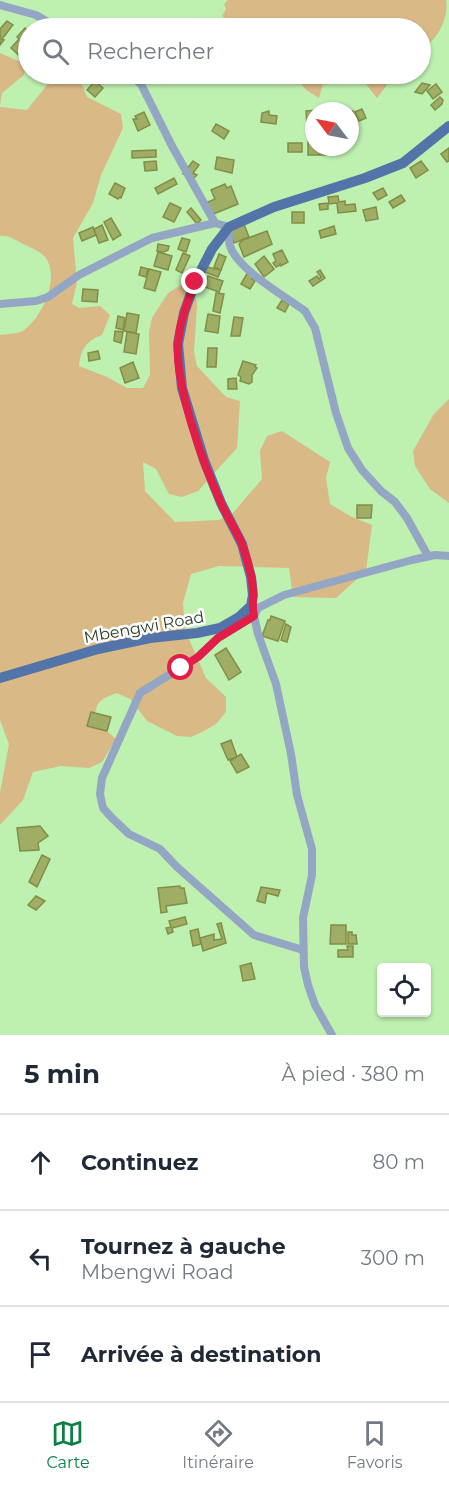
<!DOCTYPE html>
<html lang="fr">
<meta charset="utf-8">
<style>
:root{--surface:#fff;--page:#f2f2f3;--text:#1f2937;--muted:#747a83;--line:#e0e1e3;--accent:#0b8043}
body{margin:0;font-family:Montserrat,sans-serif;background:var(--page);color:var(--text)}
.controls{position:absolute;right:18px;bottom:18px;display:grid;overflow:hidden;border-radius:6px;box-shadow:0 2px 4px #0004}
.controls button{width:54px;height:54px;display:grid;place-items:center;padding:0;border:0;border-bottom:2px solid var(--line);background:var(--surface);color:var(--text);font:30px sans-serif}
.compass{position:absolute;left:305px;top:102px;width:54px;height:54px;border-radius:50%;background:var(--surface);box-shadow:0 2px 4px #0004;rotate:302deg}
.stop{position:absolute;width:18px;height:18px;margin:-14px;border:4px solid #e11d48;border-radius:50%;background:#fff}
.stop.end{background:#e11d48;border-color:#fff;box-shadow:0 2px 6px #0008}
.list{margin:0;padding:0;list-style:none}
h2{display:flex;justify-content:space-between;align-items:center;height:78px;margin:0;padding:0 24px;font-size:26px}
h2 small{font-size:20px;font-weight:400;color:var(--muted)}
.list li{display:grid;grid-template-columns:39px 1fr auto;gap:18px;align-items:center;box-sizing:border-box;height:96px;padding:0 24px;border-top:2px solid var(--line)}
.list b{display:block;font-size:22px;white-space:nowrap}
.list p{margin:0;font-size:20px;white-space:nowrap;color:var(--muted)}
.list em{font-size:20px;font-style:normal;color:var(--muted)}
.icon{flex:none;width:33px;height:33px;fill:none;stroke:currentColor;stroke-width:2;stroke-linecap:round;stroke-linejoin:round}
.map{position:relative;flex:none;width:449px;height:1035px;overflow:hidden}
.search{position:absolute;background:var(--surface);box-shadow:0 2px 4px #0004;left:18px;right:18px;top:18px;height:66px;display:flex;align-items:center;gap:15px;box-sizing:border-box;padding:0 21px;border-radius:33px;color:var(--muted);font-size:22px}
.sheet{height:366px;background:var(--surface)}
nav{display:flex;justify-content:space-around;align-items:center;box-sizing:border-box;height:84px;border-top:2px solid var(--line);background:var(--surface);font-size:16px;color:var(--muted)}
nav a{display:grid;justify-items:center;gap:3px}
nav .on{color:var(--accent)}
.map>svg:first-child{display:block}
</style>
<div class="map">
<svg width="449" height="1035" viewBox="0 0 449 1035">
<rect width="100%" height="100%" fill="#bef0b0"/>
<g fill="#d9b986">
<path d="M228 0H446C449 19 437 40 421 50L420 28H237L222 16 226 9 224 4Z"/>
<path d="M0 53 18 61H26L24 75 2 93 0 105Z"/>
<path d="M59 74H86L82 84 87 97 121 114 123 128 101 175 93 203 73 238 77 282 72 304 79 308 100 306 110 315 102 335C86 341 81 349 79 366L107 377 127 388H143L150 375 149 332 152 318 168 293 181 285 189 286 195 291 197 306 194 352 197 366 226 397 240 401 237 448 198 491 182 497 169 494 156 469 143 462 145 491 175 522 219 520 233 513 262 479 260 451 267 436 282 431 330 462 326 478 330 504 350 516 372 525 366 571 336 598 293 597 289 568 219 566 191 574 183 603 185 630 206 678 226 697V712L216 724 204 731 191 737 177 736 147 721 130 699 117 693C99 699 95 703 95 721L116 739 102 762 89 768 61 766 33 772 23 800 0 825V793L9 744 0 720V335C7 334 17 334 23 331 42 318 61 277 45 257 40 251 29 247 21 243 14 239 8 235 0 236V107L27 110 54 76Z"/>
<path d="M293 74H331L325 77 319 98 306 90Z"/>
<path d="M349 74H389L387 85 377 98 366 84 355 81Z"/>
<path d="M449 399V503L430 489 415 466 413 451 434 414Z"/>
</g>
<g fill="#9fae64" stroke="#818f46" stroke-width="1.5">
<path d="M7 21 13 25 2 39 4 40 0 45V29Z"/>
<path d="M25 28 28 31V54L23 59 11 48 19 39 17 37Z"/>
<path d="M248 74H262L261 78 248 77Z"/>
<path d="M95 81 103 88 95 97 87 90Z"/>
<path d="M422 83 430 85 422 94 415 92Z"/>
<path d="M436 84 442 92 433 99 427 91Z"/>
<path d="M440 97 443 100 442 104 435 110 431 105Z"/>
<path d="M362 109 366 118 359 121 355 112Z"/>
<path d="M318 110 314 111V125H307L306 111Z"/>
<path d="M269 111V115L277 116 276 124 261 122 262 113Z"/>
<path d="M353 111 358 124 350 128V112Z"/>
<path d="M144 112 150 125 138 131 133 119H137L135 116Z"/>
<path d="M216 124 229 131 224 139 212 131Z"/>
<path d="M308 142H314V147H331V155H308Z"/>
<rect x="288" y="143" width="14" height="9"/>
<path d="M449 148V161L447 162 441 154Z"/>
<path d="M156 150V157L132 158V151Z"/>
<path d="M217 157 234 160 232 173 215 169Z"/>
<path d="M156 161 157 170 145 171 144 162Z"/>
<path d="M193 161 199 165 193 173 197 175 194 178 183 174Z"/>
<path d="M421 161 428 170 416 178 410 168Z"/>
<path d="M174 178 177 184 158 194 155 188Z"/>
<path d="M115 183 125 188 121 198 120 197 118 199 109 194Z"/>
<path d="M225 184 227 188 231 186 238 204 211 215 206 203 215 199 211 190Z"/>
<path d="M383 188 387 195 378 200 373 193Z"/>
<path d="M401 195 405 201 393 208 389 202Z"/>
<path d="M338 196 339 202 345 201V205L355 204 356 211 338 213 337 203 328 204V209L320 210 319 204 329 203 328 197Z"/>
<path d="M170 203 181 208 174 222 163 217Z"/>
<path d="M376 207 378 219 366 221 363 210Z"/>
<path d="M191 208 201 220 197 224 187 212Z"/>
<rect x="292" y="212" width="12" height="11"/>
<path d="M111 218 121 235 113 240 104 222Z"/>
<path d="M244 224 249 237 234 243 229 231Z"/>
<path d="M102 225 108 240 99 243 94 229Z"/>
<path d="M334 226 336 234 321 238 319 231Z"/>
<path d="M93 227 96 235 82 241 79 233Z"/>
<path d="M267 231 272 244 244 257 239 244 243 240Z"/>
<path d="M182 238 190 240 186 252 178 249Z"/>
<path d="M158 244 169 246 168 250 164 252 157 251Z"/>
<path d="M282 250 288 262 281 266 280 263V265L276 267 273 263 276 261 273 254Z"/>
<path d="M158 252 172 256 168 270 154 266Z"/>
<path d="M183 253 190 256 182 273 176 270Z"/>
<path d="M219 254 226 257 221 270 214 267Z"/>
<path d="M264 256 274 269 264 277 255 264Z"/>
<path d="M141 267 148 269 146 277 139 275Z"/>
<path d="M207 267 221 270 218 277 205 272Z"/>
<path d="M149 269 161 272 155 291 144 288Z"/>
<path d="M320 270 325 278 313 286 309 281 317 276 319 279 321 277 317 272Z"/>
<path d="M248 272 254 275 252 279 255 281 250 289 241 284Z"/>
<path d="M208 276 223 281 219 292 205 287Z"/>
<path d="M83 289 98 290 97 302 82 301Z"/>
<path d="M216 293 224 294 220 313 213 311Z"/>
<path d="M282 300 289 304 285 312 277 308Z"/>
<path d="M127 313 139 315 136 333 124 331Z"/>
<path d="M208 314 220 316 218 333 205 331Z"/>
<path d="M118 316 125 318 123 330 116 328Z"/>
<path d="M234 317 243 318 240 336H231Z"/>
<path d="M115 331 123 332 121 343 114 341Z"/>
<path d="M127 332 139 334 136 354 124 352Z"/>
<path d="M208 348H217L216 367H207Z"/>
<path d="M98 351 100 359 89 361 88 353Z"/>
<path d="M243 361 256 365 255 367 257 368 252 375V382L249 384 240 381 241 377 238 375Z"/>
<path d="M133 362 139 378 125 383 120 368Z"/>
<path d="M236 378 237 389H228V379Z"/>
<path d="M357 505H372L371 518H357Z"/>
<path d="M271 616 285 621 278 641 262 636 268 620H270Z"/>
<path d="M286 624 291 627 287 642 281 640Z"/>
<path d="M226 648 241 672 229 680 215 655Z"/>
<path d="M91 712 111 717 107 731 87 726Z"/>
<path d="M231 740 237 757 228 760 221 744Z"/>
<path d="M241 754 249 767 237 773 230 761Z"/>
<path d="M40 826 48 836 38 843 39 850 20 851 17 828Z"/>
<path d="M42 855 50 859 37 887 29 882Z"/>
<path d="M180 886V888H184L187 903 166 906 167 912 161 913 158 888Z"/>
<path d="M261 887 280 890 278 896 267 893 265 903 257 901Z"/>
<path d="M36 896 45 901 36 910 28 905Z"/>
<path d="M185 917 187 924 172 928 173 932 168 934 166 928 171 927 169 921Z"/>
<path d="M221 923 226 943 203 951 200 938 214 934V940L222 939 217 924Z"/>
<path d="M331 925H346V944H330Z"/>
<path d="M198 929 201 944 193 946 190 931Z"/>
<path d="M348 932H352V935H356L357 944H348Z"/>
<path d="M347 946H353V957H338V950H348Z"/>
<path d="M251 963 255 979 243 981 240 966Z"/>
</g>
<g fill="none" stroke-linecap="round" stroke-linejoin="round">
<g stroke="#93a6c3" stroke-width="8">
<path d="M0 5 36 15 58 28"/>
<path d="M128 74 141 84 172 146 215 223"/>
<path d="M0 304 36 301 48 297 79 275 152 238 215 223 229 227C229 232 228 240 230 246 238 270 285 296 305 311L315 328 336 413 348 448 362 470 381 491 395 502 407 518 428 556"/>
<path d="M253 612 258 634 276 684 291 754 297 795 312 849V875L303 918 304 967 308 985 315 1005 332 1035"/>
<path d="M303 950 254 935 177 867 160 849 129 834 112 818 103 808 100 794 102 778 140 693 198 657 218 638 254 616 258 608 284 595 412 560 435 555 449 556"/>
</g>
<path stroke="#5374a8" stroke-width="10" d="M0 678 98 649 150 638 197 633 220 628 239 617 251 606 253 595 251 577 242 544 221 503 204 460 182 388 178 344 184 313 195 282 212 249 229 227 274 207 365 178 403 163 449 126"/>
</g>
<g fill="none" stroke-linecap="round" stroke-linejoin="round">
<path stroke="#e11d48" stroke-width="8" d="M181 668 198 657 218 638 254 616C252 607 253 602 253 593 253 577 247 559 242 544 236 530 227 517 221 503 203 464 175 385 178 344 179 322 188 302 195 282"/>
</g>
<g text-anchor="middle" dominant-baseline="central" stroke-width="5" stroke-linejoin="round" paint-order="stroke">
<g font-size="16" fill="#2a3d24" stroke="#fff">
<text transform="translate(144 627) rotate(-10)">Mbengwi Road</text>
</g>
</g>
</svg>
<div class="controls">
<button><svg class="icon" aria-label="locate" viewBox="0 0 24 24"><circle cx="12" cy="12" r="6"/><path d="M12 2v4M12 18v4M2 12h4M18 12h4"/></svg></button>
</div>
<svg class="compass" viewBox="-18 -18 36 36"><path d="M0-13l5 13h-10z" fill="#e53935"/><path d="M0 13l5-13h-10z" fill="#747a83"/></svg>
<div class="stop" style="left:181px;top:668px"></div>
<div class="stop end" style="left:195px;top:282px"></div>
<div class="search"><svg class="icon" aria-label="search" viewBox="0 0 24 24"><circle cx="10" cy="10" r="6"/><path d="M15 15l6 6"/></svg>Rechercher</div>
</div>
<section class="sheet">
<h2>5 min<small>À pied · 380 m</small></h2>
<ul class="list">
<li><svg class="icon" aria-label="ahead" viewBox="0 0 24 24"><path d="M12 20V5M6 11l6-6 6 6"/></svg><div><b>Continuez</b></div><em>80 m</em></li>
<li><svg class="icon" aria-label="left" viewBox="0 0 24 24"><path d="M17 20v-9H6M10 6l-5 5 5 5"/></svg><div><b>Tournez à gauche</b><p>Mbengwi Road</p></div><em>300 m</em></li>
<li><svg class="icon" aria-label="arrive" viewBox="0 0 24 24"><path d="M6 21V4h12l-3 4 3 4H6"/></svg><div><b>Arrivée à destination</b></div></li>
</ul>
</section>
<nav>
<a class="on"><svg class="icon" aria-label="map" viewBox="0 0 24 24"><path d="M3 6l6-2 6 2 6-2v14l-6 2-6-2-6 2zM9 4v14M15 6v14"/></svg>Carte</a>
<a><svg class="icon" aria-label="directions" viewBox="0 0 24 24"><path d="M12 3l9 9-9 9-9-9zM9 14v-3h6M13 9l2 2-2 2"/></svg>Itinéraire</a>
<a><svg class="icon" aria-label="saved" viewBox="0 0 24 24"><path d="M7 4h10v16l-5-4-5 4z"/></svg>Favoris</a>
</nav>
